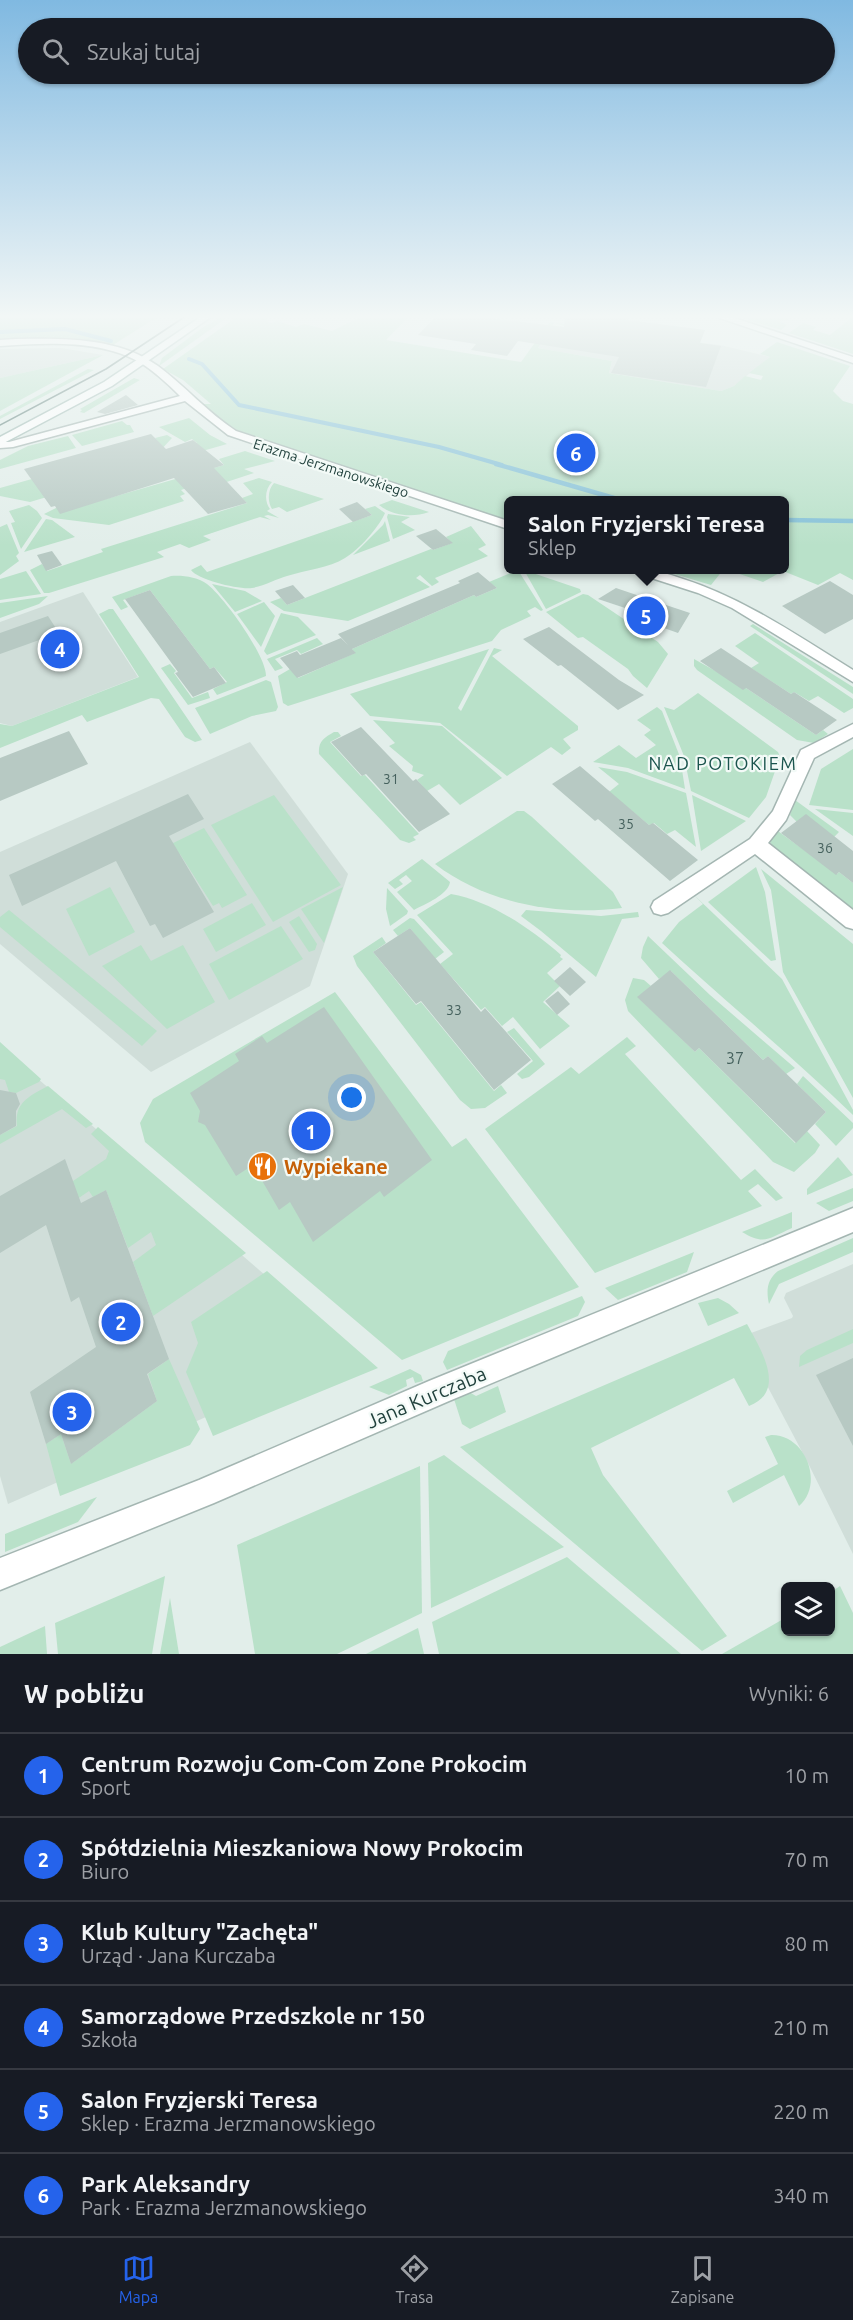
<!DOCTYPE html>
<html lang="pl">
<meta charset="utf-8">
<style>
:root{--surface:#171b24;--page:#20242c;--text:#f1f3f6;--muted:#9ea1a6;--line:#363941;--accent:#2563eb}
body{margin:0;font-family:Ubuntu,sans-serif;background:var(--page);color:var(--text)}
.controls{position:absolute;right:18px;bottom:18px;display:grid;overflow:hidden;border-radius:9px;box-shadow:0 2px 4px #0004}
.controls button{width:54px;height:54px;display:grid;place-items:center;padding:0;border:0;border-bottom:2px solid var(--line);background:var(--surface);color:var(--text);font:30px sans-serif}
.you{position:absolute;left:352px;top:1098px;width:21px;height:21px;margin:-15px;border:4px solid #fff;border-radius:50%;background:#1a73e8;box-shadow:0 0 0 9px #1a73e833}
.badge{display:grid;place-items:center;width:39px;height:39px;border-radius:50%;background:var(--accent);color:#fff;font-size:20px;font-weight:700}
.pin{position:absolute;translate:-50% -50%;border:3px solid #fff;box-shadow:0 2px 6px #0006}
.popup{position:absolute;left:504px;top:496px;width:285px;height:78px;box-sizing:border-box;display:grid;place-content:center;border-radius:9px;background:var(--surface);filter:drop-shadow(0 2px 4px #0005);font-size:20px;white-space:nowrap;color:var(--muted)}
.popup b{font-size:22px;color:var(--text)}
.popup::after{content:'';position:absolute;left:50%;top:100%;margin-left:-12px;border:12px solid transparent;border-top-color:var(--surface)}
.list{margin:0;padding:0;list-style:none}
h2{display:flex;justify-content:space-between;align-items:center;height:78px;margin:0;padding:0 24px;font-size:26px}
h2 small{font-size:20px;font-weight:400;color:var(--muted)}
.list li{display:grid;grid-template-columns:39px 1fr auto;gap:18px;align-items:center;box-sizing:border-box;height:84px;padding:0 24px;border-top:2px solid var(--line)}
.list b{display:block;font-size:22px;white-space:nowrap}
.list p{margin:0;font-size:20px;white-space:nowrap;color:var(--muted)}
.list em{font-size:20px;font-style:normal;color:var(--muted)}
.icon{flex:none;width:33px;height:33px;fill:none;stroke:currentColor;stroke-width:2;stroke-linecap:round;stroke-linejoin:round}
.map{position:relative;flex:none;width:853px;height:1654px;overflow:hidden}
.search{position:absolute;background:var(--surface);box-shadow:0 2px 4px #0004;left:18px;right:18px;top:18px;height:66px;display:flex;align-items:center;gap:15px;box-sizing:border-box;padding:0 21px;border-radius:33px;color:var(--muted);font-size:22px}
.sheet{height:582px;background:var(--surface)}
nav{display:flex;justify-content:space-around;align-items:center;box-sizing:border-box;height:84px;border-top:2px solid var(--line);background:var(--surface);font-size:16px;color:var(--muted)}
nav a{display:grid;justify-items:center;gap:3px}
nav .on{color:var(--accent)}
.map>svg:first-child{display:block}
</style>
<div class="map">
<svg width="853" height="1654" viewBox="0 0 853 1654">
<rect width="100%" height="100%" fill="#e2eeea"/>
<g fill="#d0ded9">
<path d="M553 326 720 345 770 357 734 386 721 391 609 373 612 361 538 348Z"/>
<path d="M61 348 103 355 0 378V349Z"/>
<path d="M83 592 138 677 12 726 0 723V622Z"/>
<path d="M250 742 348 874 310 986 151 1072 0 944V852Z"/>
<path d="M0 1046 354 1352 8 1504 0 1476Z"/>
<path d="M853 1264V1554L808 1463 744 1342 751 1333 792 1318 793 1316 784 1298 786 1293Z"/>
</g>
<g fill="#b9e1c9">
<path d="M0 314H162L113 345 73 339 0 340Z"/>
<path d="M226 314H232L159 366 162 358 202 328Z"/>
<path d="M241 314H264L268 322 272 323 277 321 296 327 304 324 332 331 366 314H411L386 340 521 362 550 322 564 324 565 326 554 323 538 348 612 361 609 373 721 391 734 386 745 376 761 380 763 376 749 373 770 357 760 354 777 342 850 366 833 391 843 401 853 404V580L840 573 818 585 783 571 763 582 728 570H784V500H508V520L249 436C231 428 217 417 202 404H211L183 380 163 369Z"/>
<path d="M730 314H792L790 316 792 317 787 321 777 320 787 325 781 330Z"/>
<path d="M851 318H853V354L789 333 803 323 816 327 813 330 830 335Z"/>
<path d="M103 355 0 411V378Z"/>
<path d="M88 369 94 370 0 419V416Z"/>
<path d="M134 378 140 380 84 413 80 412 82 410 80 409Z"/>
<path d="M189 418 210 435 227 444 199 452 190 446 197 443 192 439 185 442 159 427Z"/>
<path d="M122 421 127 425H130L134 432 82 446 72 435Z"/>
<path d="M167 435 172 438 144 468 30 502 0 496V488L159 443 155 438Z"/>
<path d="M68 436 76 448 0 469V460L28 446Z"/>
<path d="M245 451 275 461 244 469 254 473 196 492 190 487 181 490 185 494 180 496 184 501 109 525 53 518 44 514 56 508 78 507 224 465 219 459Z"/>
<path d="M259 478 272 482C265 489 264 501 270 509L267 511 279 518 268 515 264 516 271 520 260 517 203 536 211 540 189 548 180 544 157 552 164 557 49 593H44L30 570 42 564 47 571 103 552 101 549 247 503 242 498 253 494 243 483Z"/>
<path d="M274 483 324 499 287 512 279 507 272 509C267 501 268 489 274 483Z"/>
<path d="M392 500 429 512C412 518 393 516 379 505Z"/>
<path d="M29 505 37 511 42 518 21 549 11 523 15 522 9 511Z"/>
<path d="M375 506 385 513C379 527 359 550 345 558 329 568 306 570 287 576 276 579 264 586 252 588 240 590 198 580 191 570L201 565 207 572 372 515 365 509Z"/>
<path d="M388 514 410 517 401 522 415 530 393 539 387 517Z"/>
<path d="M46 519 52 520 75 537 24 552Z"/>
<path d="M385 521 390 541 353 555 383 525Z"/>
<path d="M7 524 19 553 16 556 19 561 0 575V527Z"/>
<path d="M471 526 486 545 478 549 488 556 435 578 439 582 432 586 420 575 416 578 430 587 348 621 284 611 270 602 281 598 287 605 431 549 433 550 452 543 446 537Z"/>
<path d="M518 570 543 610 541 611 535 607 527 611 531 616 501 630 492 641 288 706 283 703 278 676 290 669 298 678 355 653 352 649 474 595 476 597 497 588 489 582Z"/>
<path d="M524 570 580 589 581 592 546 609Z"/>
<path d="M661 570H723L711 585Z"/>
<path d="M26 571 41 594 0 600V579Z"/>
<path d="M171 576C182 575 198 577 207 584 224 597 266 655 266 676L217 695 213 689 227 682 214 667 210 669 150 590 123 600 128 607 121 610 112 597Z"/>
<path d="M212 584 245 591 262 601 235 612Z"/>
<path d="M583 594 588 595 658 642 668 654 647 688 633 676 628 669 583 637 578 638 546 612Z"/>
<path d="M48 596 39 604 0 618V603Z"/>
<path d="M264 602 275 616 261 647 237 614Z"/>
<path d="M109 609H113L202 740 195 742 185 737 159 699 151 698 87 722 82 715 0 748V724L12 726 139 677 99 614Z"/>
<path d="M281 613 298 617 316 635 267 655 264 651Z"/>
<path d="M753 624 853 687V694L750 626Z"/>
<path d="M755 633 853 699V708L844 713 818 696 809 701 794 692 791 694 751 668 759 663 735 646Z"/>
<path d="M317 638 323 644 301 654 297 650 275 659 283 668 275 671 267 659Z"/>
<path d="M494 648 502 650 492 656 578 726V730L563 739 571 748 562 755 551 747 507 776 440 723 370 716 350 694 489 649 458 708 461 711Z"/>
<path d="M694 659 746 688 816 735 823 730 828 734 814 743 797 740 697 670 694 666Z"/>
<path d="M170 664 176 671 174 673 192 698 208 692 210 698 188 705 161 668Z"/>
<path d="M266 680 271 682 278 707 276 711 252 716 210 734 195 708Z"/>
<path d="M698 693 778 752 780 757 766 797 749 818 691 791 684 756 664 707 674 710Z"/>
<path d="M657 707 662 711 680 757 685 789 628 768 593 762 619 745 636 758 656 745 644 735 651 730 637 720Z"/>
<path d="M373 720 442 726 502 778 460 805 439 784 427 791 417 780 424 775 412 771 413 766 389 746 395 743Z"/>
<path d="M334 732H338L341 736 330 742 361 776 365 775 419 834 413 837 416 840 409 843 400 840 319 754C318 741 324 738 334 732Z"/>
<path d="M853 749V810L809 805 821 769Z"/>
<path d="M598 767 627 772 686 793 696 847 675 830 667 834 654 823 649 825 609 792 619 784Z"/>
<path d="M274 795 341 885 273 922 211 825Z"/>
<path d="M692 795 746 821 701 851Z"/>
<path d="M795 800 839 832 834 837 806 815 797 822 790 815Z"/>
<path d="M815 809 853 813V836Z"/>
<path d="M517 811H524L532 817 613 892 622 908C558 916 487 904 435 864Z"/>
<path d="M204 828 247 895 222 908 219 903 213 906 180 854 171 858 165 847Z"/>
<path d="M775 829 837 874 839 872 853 883V913L776 851 770 842 769 835Z"/>
<path d="M422 859 450 882C448 895 425 904 414 910L397 892 412 881 406 875 399 880 403 884 395 889 388 883Z"/>
<path d="M756 867 765 892 776 960 771 961 708 902Z"/>
<path d="M761 869 853 944V1098L783 972 771 890Z"/>
<path d="M110 887 135 932 89 956 66 909Z"/>
<path d="M343 887 324 943 301 909Z"/>
<path d="M387 888 408 911 407 914 390 926 386 909Z"/>
<path d="M451 894C491 901 531 929 561 955L560 957 563 959 547 973 560 986 543 1002 570 1026 540 1049 513 1017 502 1026 485 1007 481 1010 440 964 453 954 417 915Z"/>
<path d="M693 894 782 979 853 1110V1115C791 1055 725 1001 662 943L679 922 703 904Z"/>
<path d="M252 903 266 925 216 952 203 929Z"/>
<path d="M9 910 157 1031 142 1046 0 927V917Z"/>
<path d="M526 910 601 916 638 912 639 917 622 919 596 977 541 931 521 916Z"/>
<path d="M299 916 317 944 315 950 309 952 289 922Z"/>
<path d="M410 918 414 919 444 952 435 959 410 928 398 936 393 930Z"/>
<path d="M281 926 303 959 229 1000 209 964Z"/>
<path d="M648 936 710 995 795 1068 786 1074 768 1056 763 1060 671 971 659 979 641 958 643 947Z"/>
<path d="M382 937 386 943 373 952 416 1005 421 1002 494 1091 501 1085 507 1093 485 1108 471 1109 460 1100 357 966 353 956Z"/>
<path d="M141 945 151 961 183 945 215 1002 167 1029 102 966Z"/>
<path d="M633 978 644 980 651 986 638 997 695 1052 699 1048 795 1143 807 1131 820 1145 815 1153 794 1172 773 1162 628 1011 625 1000Z"/>
<path d="M335 992 452 1147 466 1138 579 1287 402 1360 145 1142 140 1123 153 1099Z"/>
<path d="M514 1028 545 1064 529 1077 522 1079 517 1074 533 1061 507 1032Z"/>
<path d="M627 1037 636 1046 625 1054 741 1180 755 1169 783 1198 776 1201 758 1184 748 1191 762 1206 595 1273 485 1129 571 1067 579 1074Z"/>
<path d="M0 1042 41 1079 39 1082 16 1093 9 1092 5 1080 0 1079Z"/>
<path d="M803 1076 853 1123V1128L836 1146 815 1124 826 1112 797 1084Z"/>
<path d="M48 1086 93 1124 86 1128 62 1109 0 1144V1135L17 1126C14 1102 30 1096 48 1086Z"/>
<path d="M98 1127 246 1253 153 1316 133 1262 156 1245 151 1232 128 1248 106 1190 93 1197 89 1191 70 1204 73 1181 106 1159 109 1151 91 1134Z"/>
<path d="M838 1157 853 1175 807 1195V1189Z"/>
<path d="M853 1188V1201L829 1211 816 1203Z"/>
<path d="M792 1212V1228C769 1238 765 1246 742 1232Z"/>
<path d="M853 1238V1252L779 1284 769 1304C766 1290 767 1280 778 1271Z"/>
<path d="M694 1252 687 1272 618 1300 605 1288Z"/>
<path d="M267 1271 378 1368 213 1436 186 1372 198 1343 191 1322Z"/>
<path d="M582 1296 585 1302 578 1316 447 1370 443 1362 448 1351Z"/>
<path d="M718 1298 729 1304 739 1313 708 1326 698 1303Z"/>
<path d="M747 1324C760 1348 788 1391 749 1406L734 1378 591 1448 603 1475 727 1636 702 1651 460 1447Z"/>
<path d="M853 1329V1343L799 1367 800 1356 807 1350Z"/>
<path d="M169 1359 200 1429 190 1445 60 1496 46 1444 61 1434 71 1464 157 1401 148 1374Z"/>
<path d="M410 1369 421 1375 423 1381 415 1383 413 1377 406 1380 407 1386 389 1395 369 1387Z"/>
<path d="M498 1386 506 1412 470 1429 462 1424 454 1399 469 1392 476 1396Z"/>
<path d="M771 1435C805 1434 825 1483 799 1506L784 1475 733 1503 727 1491 778 1464 765 1437Z"/>
<path d="M444 1455 564 1547 431 1608 428 1463Z"/>
<path d="M420 1466 422 1613 337 1654H255L237 1545Z"/>
<path d="M97 1497 78 1522 5 1552V1534Z"/>
<path d="M567 1557 681 1654H439L432 1622Z"/>
<path d="M165 1576 152 1654H58L55 1623Z"/>
<path d="M840 1586 853 1613V1654H722L785 1618 786 1632H830L831 1592Z"/>
<path d="M170 1598 179 1654H160Z"/>
<path d="M45 1626 47 1654H0V1647Z"/>
<path d="M418 1628 424 1654H366Z"/>
</g>
<g fill="none" stroke-linecap="round" stroke-linejoin="round">
<g stroke="#85c1d7" stroke-width="4">
<path d="M0 332 65 329 111 341"/>
<path d="M189 359 202 364 239 405 439 447 502 465"/>
</g>
<g stroke="#85c1d7" stroke-width="4.5">
<path d="M496 464 621 500"/>
<path d="M784 520 853 521"/>
</g>
</g>
<g fill="#b7c9c3">
<path d="M438 314H492L489 318 564 327 565 314H631L628 320 705 330 700 343 721 346 706 387 611 373 619 357 518 341 507 356 471 350 476 344 418 335Z"/>
<path d="M126 395 138 405 105 414 97 412Z"/>
<path d="M151 434 166 449 193 440 224 465 214 468 247 503 208 514 174 478 60 514 55 506 51 507 24 469Z"/>
<path d="M357 502 372 515 353 522 339 509Z"/>
<path d="M436 529 453 543 433 550 416 536Z"/>
<path d="M52 551 62 565 46 571 37 555Z"/>
<path d="M478 572 497 588 476 597 474 595 352 649 356 653 297 678 280 658 297 651 300 655 341 638 348 645 338 634 460 583 458 581Z"/>
<path d="M830 581 853 595V619L825 634 782 606Z"/>
<path d="M293 585 305 598 287 605 275 591Z"/>
<path d="M616 588 666 605 690 613 678 633 650 623 625 608 598 599Z"/>
<path d="M150 590 210 669 214 667 226 683 193 697 175 673 178 672 125 599Z"/>
<path d="M48 616 59 633 0 654V633Z"/>
<path d="M549 627 619 680 644 695 618 710 561 665 558 666 523 639Z"/>
<path d="M721 648 791 694 794 692 837 720 816 735 746 688 743 690 700 661Z"/>
<path d="M361 727 413 781 416 779 450 814 419 832 366 774 362 776 331 742Z"/>
<path d="M69 731 88 764 0 801V758Z"/>
<path d="M580 766 649 825 653 823 698 860 670 881 598 819 595 821 552 784Z"/>
<path d="M188 794 204 819 169 836 214 912 163 938 155 924 150 926 116 861 22 906 9 875Z"/>
<path d="M806 814 853 851V883L839 872 836 875 781 833Z"/>
<path d="M410 928 481 1012 485 1008 531 1060 494 1090 421 1001 416 1004 373 952Z"/>
<path d="M570 967 586 982 570 996 554 981Z"/>
<path d="M670 970 763 1060 768 1056 826 1112 796 1143 699 1048 695 1052 637 997Z"/>
<path d="M558 991 570 1004 557 1015 545 1001Z"/>
<path d="M324 1007 432 1160 384 1197 380 1191 313 1242 290 1202 279 1210 253 1165 236 1176 205 1125 198 1122 200 1111 190 1093 239 1061 235 1054 262 1036 267 1043Z"/>
<path d="M0 1090 16 1093 20 1104 16 1111V1126L0 1135Z"/>
<path d="M65 1159 81 1203 106 1190 169 1359 147 1374 157 1401 71 1464 61 1434 46 1444 30 1392 96 1347 79 1297 71 1302 46 1225 0 1253V1196Z"/>
<path d="M853 1358V1446L816 1375Z"/>
</g>
<g fill="none" stroke-linecap="round" stroke-linejoin="round">
<defs>
<g id="street">
<path d="M708 314H722L853 357V363Z"/>
<path d="M16 339C63 338 118 337 158 366 185 386 207 412 236 431L508 521V529L228 435 185 401 13 447 0 448V442H9L180 396C168 384 155 372 141 363 101 339 44 343 0 346V340Z"/>
<path d="M634 570C652 568 667 574 683 579 745 599 798 636 853 670V682L732 608 698 593 636 573Z"/>
<path d="M853 724V737L814 758 786 820 768 843 853 910V929L846 927 755 854 668 913 661 915 654 913 651 907 654 901 750 839 773 811 801 750Z"/>
<path d="M853 1208V1232L449 1401 214 1503 0 1590V1558L199 1480 429 1381Z"/>
</g>
<path id="secondary" d="M205 314H215L112 386 0 445V437L104 382Z"/>
</defs>
<use href="#street" stroke="#a4b6b2" stroke-width="3"/>
<use href="#secondary" stroke="#9fbab4" stroke-width="3"/>
<use href="#street" fill="#fff" fill-rule="evenodd"/>
<use href="#secondary" fill="#fff" fill-rule="evenodd"/>
<path stroke="#5b7c77" stroke-width="1.5" d="M0 425 106 369 189 314"/>
</g>
<linearGradient id="sky" x2="0" y2="1"><stop stop-color="#80b9e1"/><stop offset="0.58" stop-color="#f2f7f6"/><stop offset="1" stop-color="#f2f7f6" stop-opacity="0"/></linearGradient>
<rect width="853" height="546" fill="url(#sky)"/>
<defs>
<symbol id="restaurant-disc" viewBox="-11 -11 22 22"><circle r="9.5" fill="#e8710a" stroke="#f3faf7"/><path d="M-5-6h1v4h1v-4h1v4h1v-4h1v5L-1.5 .5V6h-2V.5L-5-1ZM5-6V6H3V1.5H1.5Q1.5-4 5-6Z" fill="#fff"/></symbol>
</defs>
<g fill-rule="evenodd">
<use href="#restaurant-disc" x="246" y="1150" width="33" height="33"/>
</g>
<g text-anchor="middle" dominant-baseline="central" stroke-width="4.5" stroke-linejoin="round" paint-order="stroke">
<g font-size="14" fill="#20403c" stroke="#f3faf7">
<text transform="translate(331 468) rotate(18)">Erazma Jerzmanowskiego</text>
</g>
<g font-size="14" fill="#46625e">
<text x="391" y="779">31</text>
<text x="626" y="824">35</text>
<text x="825" y="848">36</text>
<text x="454" y="1010">33</text>
</g>
<g font-size="16" fill="#46625e">
<text x="735" y="1058">37</text>
</g>
<g font-size="18" letter-spacing="1.5" fill="#1a544d" stroke="#f3faf7">
<text x="723" y="763">NAD POTOKIEM</text>
</g>
<g font-size="20" font-weight="bold" fill="#c56008" stroke="#f3faf7" text-anchor="start">
<text x="284" y="1166">Wypiekane</text>
</g>
<g font-size="20" fill="#20403c" stroke="#f3faf7">
<text transform="translate(426 1397) rotate(-23)">Jana Kurczaba</text>
</g>
</g>
</svg>
<div class="controls">
<button><svg class="icon" aria-label="layers" viewBox="0 0 24 24"><path d="M12 4l9 5-9 5-9-5zM3 14l9 5 9-5"/></svg></button>
</div>
<div class="you"></div>
<div class="pin badge" style="left:311px;top:1131px">1</div>
<div class="pin badge" style="left:121px;top:1322px">2</div>
<div class="pin badge" style="left:72px;top:1412px">3</div>
<div class="pin badge" style="left:60px;top:649px">4</div>
<div class="pin badge" style="left:646px;top:616px">5</div>
<div class="popup"><b>Salon Fryzjerski Teresa</b>Sklep</div>
<div class="pin badge" style="left:576px;top:453px">6</div>
<div class="search"><svg class="icon" aria-label="search" viewBox="0 0 24 24"><circle cx="10" cy="10" r="6"/><path d="M15 15l6 6"/></svg>Szukaj tutaj</div>
</div>
<section class="sheet">
<h2>W pobliżu<small>Wyniki: 6</small></h2>
<ul class="list">
<li><span class="badge">1</span><div><b>Centrum Rozwoju Com-Com Zone Prokocim</b><p>Sport</p></div><em>10 m</em></li>
<li><span class="badge">2</span><div><b>Spółdzielnia Mieszkaniowa Nowy Prokocim</b><p>Biuro</p></div><em>70 m</em></li>
<li><span class="badge">3</span><div><b>Klub Kultury &quot;Zachęta&quot;</b><p>Urząd · Jana Kurczaba</p></div><em>80 m</em></li>
<li><span class="badge">4</span><div><b>Samorządowe Przedszkole nr 150</b><p>Szkoła</p></div><em>210 m</em></li>
<li><span class="badge">5</span><div><b>Salon Fryzjerski Teresa</b><p>Sklep · Erazma Jerzmanowskiego</p></div><em>220 m</em></li>
<li><span class="badge">6</span><div><b>Park Aleksandry</b><p>Park · Erazma Jerzmanowskiego</p></div><em>340 m</em></li>
</ul>
</section>
<nav>
<a class="on"><svg class="icon" aria-label="map" viewBox="0 0 24 24"><path d="M3 6l6-2 6 2 6-2v14l-6 2-6-2-6 2zM9 4v14M15 6v14"/></svg>Mapa</a>
<a><svg class="icon" aria-label="directions" viewBox="0 0 24 24"><path d="M12 3l9 9-9 9-9-9zM9 14v-3h6M13 9l2 2-2 2"/></svg>Trasa</a>
<a><svg class="icon" aria-label="saved" viewBox="0 0 24 24"><path d="M7 4h10v16l-5-4-5 4z"/></svg>Zapisane</a>
</nav>
